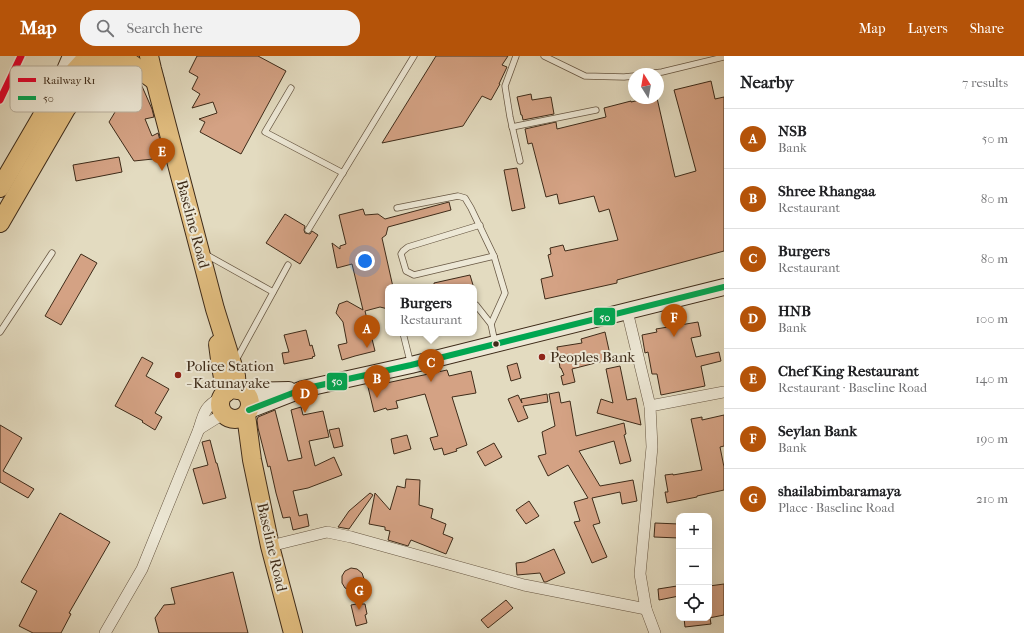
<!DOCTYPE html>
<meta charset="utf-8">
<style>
:root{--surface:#fff;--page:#f2f2f2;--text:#202124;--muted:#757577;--line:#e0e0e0;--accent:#b45309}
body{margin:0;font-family:"IM FELL French Canon",serif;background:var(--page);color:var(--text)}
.controls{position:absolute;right:12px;bottom:12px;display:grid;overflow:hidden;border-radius:8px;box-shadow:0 4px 16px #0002}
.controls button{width:36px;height:36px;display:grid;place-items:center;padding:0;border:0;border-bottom:1px solid var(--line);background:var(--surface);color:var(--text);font:20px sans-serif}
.compass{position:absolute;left:628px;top:12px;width:36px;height:36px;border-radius:50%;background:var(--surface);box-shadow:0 4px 16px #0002;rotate:349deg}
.you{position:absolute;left:365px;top:205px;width:14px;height:14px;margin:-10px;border:3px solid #fff;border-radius:50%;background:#1a73e8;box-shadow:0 0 0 6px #1a73e833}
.badge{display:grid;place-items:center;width:26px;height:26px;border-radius:50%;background:var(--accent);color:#fff;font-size:13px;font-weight:700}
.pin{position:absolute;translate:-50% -33px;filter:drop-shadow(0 1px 2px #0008)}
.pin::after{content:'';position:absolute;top:21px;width:14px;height:12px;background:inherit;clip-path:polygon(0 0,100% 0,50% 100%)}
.popup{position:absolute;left:385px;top:228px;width:92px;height:52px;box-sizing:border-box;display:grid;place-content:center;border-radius:8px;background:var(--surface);filter:drop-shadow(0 1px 3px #0005);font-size:13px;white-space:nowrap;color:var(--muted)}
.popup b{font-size:15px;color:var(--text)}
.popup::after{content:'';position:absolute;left:50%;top:100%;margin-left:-8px;border:8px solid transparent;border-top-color:var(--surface)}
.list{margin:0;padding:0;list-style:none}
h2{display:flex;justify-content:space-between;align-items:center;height:52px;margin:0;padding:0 16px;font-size:17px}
h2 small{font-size:13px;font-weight:400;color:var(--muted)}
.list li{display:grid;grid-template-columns:26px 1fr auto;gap:12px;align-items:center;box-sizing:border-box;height:60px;padding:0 16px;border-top:1px solid var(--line)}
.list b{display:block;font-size:15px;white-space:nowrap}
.list p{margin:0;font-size:13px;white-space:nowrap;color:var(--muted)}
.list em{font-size:13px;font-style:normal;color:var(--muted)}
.icon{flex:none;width:22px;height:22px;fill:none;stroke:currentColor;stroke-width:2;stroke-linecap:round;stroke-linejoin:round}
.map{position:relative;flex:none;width:724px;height:577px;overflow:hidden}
header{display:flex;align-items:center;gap:24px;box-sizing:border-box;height:56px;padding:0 20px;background:var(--accent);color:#fff}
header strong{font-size:19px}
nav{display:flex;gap:22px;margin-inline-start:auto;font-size:14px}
.search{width:280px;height:36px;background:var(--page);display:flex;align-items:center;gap:10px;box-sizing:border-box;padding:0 14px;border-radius:16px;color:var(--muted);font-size:15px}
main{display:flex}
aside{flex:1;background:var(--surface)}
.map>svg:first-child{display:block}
</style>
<header>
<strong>Map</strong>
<div class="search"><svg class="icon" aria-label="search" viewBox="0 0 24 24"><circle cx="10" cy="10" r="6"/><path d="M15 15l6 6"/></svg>Search here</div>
<nav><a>Map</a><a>Layers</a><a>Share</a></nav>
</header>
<main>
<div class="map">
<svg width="724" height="577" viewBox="0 0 724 577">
<rect width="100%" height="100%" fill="#e3dbc0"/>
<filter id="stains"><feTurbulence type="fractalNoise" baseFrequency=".005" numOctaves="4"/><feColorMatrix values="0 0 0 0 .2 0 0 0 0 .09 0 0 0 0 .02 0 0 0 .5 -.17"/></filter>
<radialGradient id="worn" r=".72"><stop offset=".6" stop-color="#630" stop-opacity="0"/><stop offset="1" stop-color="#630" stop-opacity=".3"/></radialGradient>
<g fill="#d4a284" stroke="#3e2b19">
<path d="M197 0H258L286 15 241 98 200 76 205 66 199 63 217 57 213 46 192 52 200 38 192 33 198 21 189 16Z"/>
<path d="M436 0H508L502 9 507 11 499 28H500L491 44 482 40 463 70 382 87Z"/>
<path d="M135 23 141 28 152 53 154 61 145 63 152 80 158 77 164 98 153 103 134 105 109 66Z"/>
<path d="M711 25 715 43 724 41V195L617 224V227L545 243 541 223 553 220 548 199 551 198 550 192 563 189 565 195 618 184 609 153 599 156 594 140 559 148 557 138 546 141 532 87 528 88 525 73 556 66 557 73 606 61 604 52 631 45V46L649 42H657L675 121 696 115 674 34Z"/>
<path d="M531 38 532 44 551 41 554 58 523 64 522 59H521L517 41Z"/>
<path d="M119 101 122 116 76 125 73 109Z"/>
<path d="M517 112 525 152 512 155 504 114Z"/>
<path d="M449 146 451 154 388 171 386 179 382 182 393 231H388V253L380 251 365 255 375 295 355 300 342 304 338 289 347 287 343 266 336 257 339 248 347 245 363 254 352 208 337 212 332 187 340 193V190L346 188 339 159 363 153 365 159 378 158 385 163Z"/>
<path d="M285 158 305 170 304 174 305 177 310 178 312 175 318 179 300 208 266 187Z"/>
<path d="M81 198 97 207 61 269 45 260Z"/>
<path d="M470 219 473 229 465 231H434V227Z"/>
<path d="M698 266 701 280 691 282 696 301 719 296 721 305 701 310 705 330 661 339 657 318H652L648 296 645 297 642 279 657 276 656 273Z"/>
<path d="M306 274 310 290 312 289 315 300 312 301 313 302 284 308 282 297 289 296 284 279Z"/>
<path d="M605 276 611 303 572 313 575 326 563 329 561 320 564 319 561 312H560L557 291 582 287 581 283Z"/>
<path d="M142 301 153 307 146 320 169 333 155 357 162 361 155 374 142 366 143 365 115 350Z"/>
<path d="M517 307 521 322 511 325 507 310Z"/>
<path d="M620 310 627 344 636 342 641 369 597 357 601 343 613 347 606 313Z"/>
<path d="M447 314 449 320 471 315 476 337 452 341 467 389 456 393 457 395 444 399 442 392 434 394 430 382 438 380 425 338 396 345 398 352 387 354 386 352 374 356 368 331Z"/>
<path d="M559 336 561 347 570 345 576 380 624 367 626 378 624 379 631 405 620 408 614 385 579 395 600 430 633 424 637 445 622 448 620 436 592 442 600 467 593 469 607 501 592 507 574 466 580 465 574 446 588 442 568 409 548 420 538 400 546 398 542 376 555 370 549 338Z"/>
<path d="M547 338 548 346 523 350 528 362 518 366 508 343 518 339 522 347 521 343Z"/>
<path d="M301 351 303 359 323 355 329 381 309 385 315 410 334 401 342 419 308 432 293 435 299 460 307 458 309 470 293 474 290 461 283 462 276 437 270 410 268 411 258 372 257 364 258 361 275 354 288 405 302 402 291 354Z"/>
<path d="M724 359V390L720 391 724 411V434L697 440V441L667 447 665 436H668L665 419 673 418V419L702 414 691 363 702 361V364Z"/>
<path d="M0 369 22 382 3 415 34 433 28 442 0 426Z"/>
<path d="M339 372 343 390 334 392 329 374Z"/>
<path d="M407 379 411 393 394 398 391 383Z"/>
<path d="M210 384 216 407H217L226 442 203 448 193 413 208 409 202 386Z"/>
<path d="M494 387 502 401 485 410 477 396Z"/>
<path d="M406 423 420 424 419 449 433 453 431 462 446 468 443 478 453 482 446 498 411 484 408 490 388 484 390 475 385 474V471L369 468 375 437 390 454 397 430 405 432Z"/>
<path d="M370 437 373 439 349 473 338 471 349 455Z"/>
<path d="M529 445 539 460 526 468 516 454Z"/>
<path d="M60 457 110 486 69 557 71 558 61 577H33L19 570 37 535 21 526Z"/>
<path d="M655 467 679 468V482L654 481Z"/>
<path d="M554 493 565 517 546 526H544L540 517 517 519 516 507 525 506Z"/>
<path d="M351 512 357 513 362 517 364 523 363 530 355 536 345 532 342 527V520L345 515Z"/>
<path d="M233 516 248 577H159L155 562 164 549 175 548 171 532Z"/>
<path d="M724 528V559L709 562V530Z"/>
<path d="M677 530 679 540 659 544 658 533Z"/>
<path d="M506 544 513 552 488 572 481 564Z"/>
<path d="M362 547V548H365L367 558 365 559 367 567 356 570 351 549Z"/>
<path d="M684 562H710L711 568 685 571Z"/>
</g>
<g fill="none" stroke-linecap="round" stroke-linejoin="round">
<defs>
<g id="lane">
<path d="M516 0 505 30 510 61 520 105"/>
<path d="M544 0 585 20 624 21 634 20"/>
<path d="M646 18 662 16 724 1"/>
<path d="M291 32 265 76 343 117"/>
<path d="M512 71 596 54"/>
<path d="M397 152 458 140 465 142 471 152 494 200 505 237 491 268"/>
<path d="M480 169 408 191 403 195 401 198 406 215 414 219 494 200"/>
<path d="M308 174 414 0"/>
<path d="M205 198 273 236"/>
<path d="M474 248 476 249 491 268 495 287"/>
<path d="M0 276 52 197"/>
<path d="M403 277 411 309"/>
<path d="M235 306 288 209"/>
</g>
<g id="street">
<path d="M627 255 650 350"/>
<path d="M199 373 223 358"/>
<path d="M270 490 327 476 351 481 524 529 646 553"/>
<path d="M105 577 142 513 199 373C204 356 205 350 222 341"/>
<path d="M655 577 646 553 640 518 652 391 650 350 724 336"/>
</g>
<g id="secondary">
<path d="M58 30 71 0"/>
<path d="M242 335 289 334"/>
<path d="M249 354 303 333 411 309 724 231"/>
</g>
<g id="primary">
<path d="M149 0 152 13 215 253 236 320 237 334"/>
<path d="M97 11 123 7 132 8 155 25"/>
<path d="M0 132 56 36 88 0"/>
<path d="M0 167 66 53 107 0"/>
<path d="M218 288 221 311 226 337"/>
<circle cx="235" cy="348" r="15"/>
<path d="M246 359 252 404 270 490 293 577"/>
</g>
</defs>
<use href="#lane" stroke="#675743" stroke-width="7"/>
<use href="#street" stroke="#675743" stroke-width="12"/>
<use href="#secondary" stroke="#3e2b19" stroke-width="18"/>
<use href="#primary" stroke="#3e2b19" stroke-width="20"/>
<use href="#lane" stroke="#ede8d6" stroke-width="5.5"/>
<use href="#street" stroke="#ede8d6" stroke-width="11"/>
<use href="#secondary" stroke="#ede8d6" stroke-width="16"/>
<use href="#primary" stroke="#e2be80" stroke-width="18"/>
<defs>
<path id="bus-1" d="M249 354 303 333 411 309 724 231"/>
</defs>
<use href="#bus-1" stroke="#ede8d6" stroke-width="9"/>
<use href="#bus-1" stroke="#00a651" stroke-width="6"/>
<defs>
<path id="rail-1" d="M0 44 21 0"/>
</defs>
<use href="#rail-1" stroke="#ede8d6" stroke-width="10"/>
<use href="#rail-1" stroke="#e4002b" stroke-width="7"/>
</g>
<circle fill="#3e2b19" stroke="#ede8d6" stroke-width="1.5" cx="496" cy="288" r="3.5"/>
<g fill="#8f2418" stroke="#ede8d6" stroke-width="1.5">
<circle cx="542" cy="301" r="4"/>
<circle cx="178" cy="319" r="4"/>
</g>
<g text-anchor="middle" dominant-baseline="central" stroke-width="4" stroke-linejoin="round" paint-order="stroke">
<g font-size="15" fill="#3e2b19" stroke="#ede8d6">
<text transform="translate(193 168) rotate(75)">Baseline Road</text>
<text transform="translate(272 491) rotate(77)">Baseline Road</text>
</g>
<g font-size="15" fill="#3e2b19" stroke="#ede8d6" text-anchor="start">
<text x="550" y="301">Peoples Bank</text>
<text x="186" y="310">Police Station<tspan x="186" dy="17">- Katunayake</tspan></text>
</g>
</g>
<rect x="10" y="10" width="132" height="46" rx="6" fill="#ede8d6" stroke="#b8af9d" stroke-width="1"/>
<rect x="18" y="22" width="18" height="4" fill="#e4002b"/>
<rect x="18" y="40" width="18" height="4" fill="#00a651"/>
<g font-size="11" fill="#3e2b19">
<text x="43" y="28">Railway R1</text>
<text x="43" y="46">50</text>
</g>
<g stroke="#ede8d6" stroke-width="1.5">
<rect x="593" y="251" width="23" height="19" rx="4" fill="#00a651"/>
<rect x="326" y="316" width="22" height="19" rx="4" fill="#00a651"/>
</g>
<g font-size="11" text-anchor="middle" font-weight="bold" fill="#fff">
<text x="605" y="265">50</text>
<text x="337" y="329">50</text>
</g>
<rect width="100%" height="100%" filter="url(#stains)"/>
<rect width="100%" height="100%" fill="url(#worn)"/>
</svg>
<div class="controls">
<button>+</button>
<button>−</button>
<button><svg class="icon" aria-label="locate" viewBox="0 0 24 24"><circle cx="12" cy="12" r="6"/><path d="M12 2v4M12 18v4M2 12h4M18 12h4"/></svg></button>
</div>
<svg class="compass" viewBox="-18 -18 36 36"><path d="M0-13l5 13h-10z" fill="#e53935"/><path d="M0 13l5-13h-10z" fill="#757577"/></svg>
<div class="you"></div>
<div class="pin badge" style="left:367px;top:292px">A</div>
<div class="pin badge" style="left:377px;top:342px">B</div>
<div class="pin badge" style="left:431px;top:326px">C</div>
<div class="popup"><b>Burgers</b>Restaurant</div>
<div class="pin badge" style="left:305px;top:357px">D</div>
<div class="pin badge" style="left:162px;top:115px">E</div>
<div class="pin badge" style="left:674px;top:281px">F</div>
<div class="pin badge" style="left:359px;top:554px">G</div>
</div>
<aside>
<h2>Nearby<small>7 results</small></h2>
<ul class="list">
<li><span class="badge">A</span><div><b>NSB</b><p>Bank</p></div><em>50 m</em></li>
<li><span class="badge">B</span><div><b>Shree Rhangaa</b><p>Restaurant</p></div><em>80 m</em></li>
<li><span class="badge">C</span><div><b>Burgers</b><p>Restaurant</p></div><em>80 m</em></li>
<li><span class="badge">D</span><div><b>HNB</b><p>Bank</p></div><em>100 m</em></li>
<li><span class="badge">E</span><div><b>Chef King Restaurant</b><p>Restaurant · Baseline Road</p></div><em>140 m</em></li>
<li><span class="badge">F</span><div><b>Seylan Bank</b><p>Bank</p></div><em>190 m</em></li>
<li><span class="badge">G</span><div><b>shailabimbaramaya</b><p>Place · Baseline Road</p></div><em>210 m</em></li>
</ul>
</aside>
</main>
